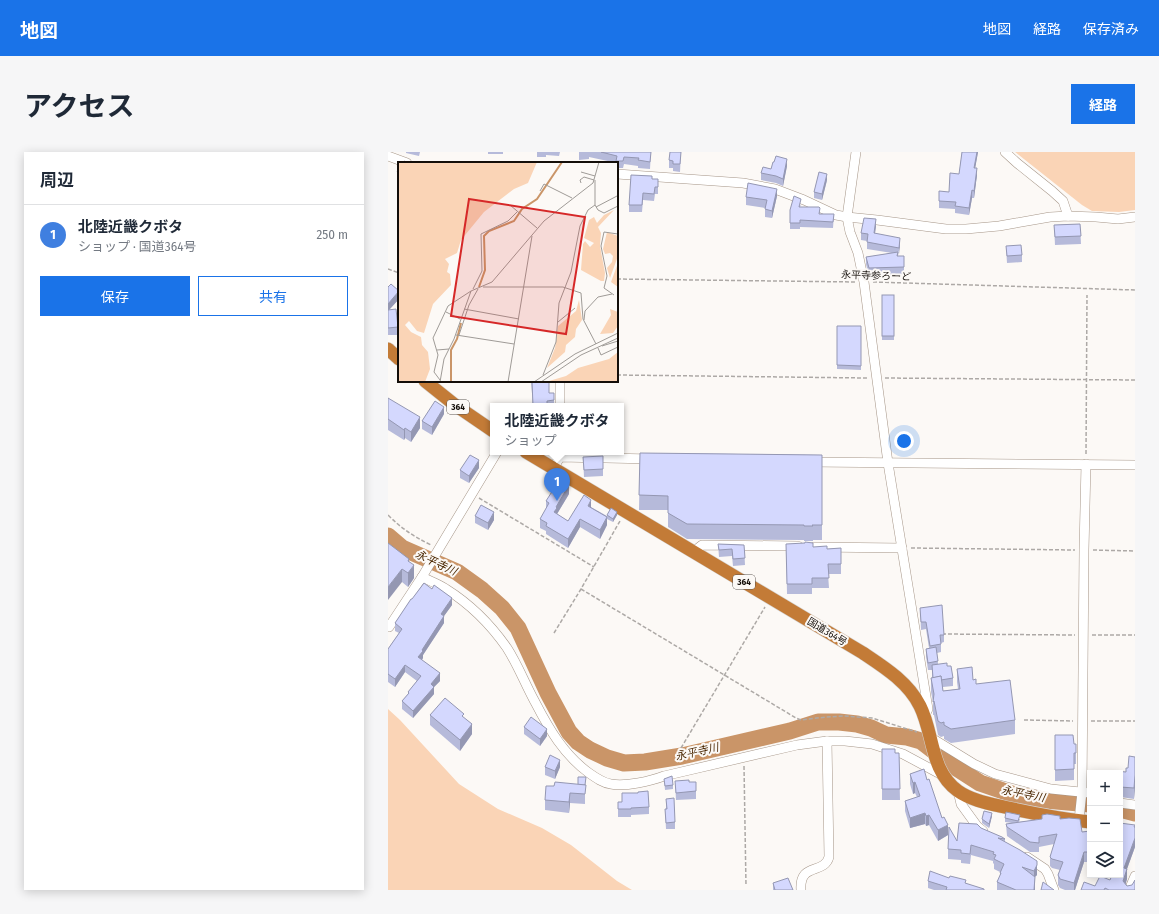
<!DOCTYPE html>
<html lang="ja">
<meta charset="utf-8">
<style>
:root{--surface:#fff;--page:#f6f6f7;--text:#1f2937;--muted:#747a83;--line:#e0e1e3;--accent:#1a73e8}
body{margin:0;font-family:"Fira Sans Condensed","Noto Sans JP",sans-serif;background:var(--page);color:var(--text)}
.controls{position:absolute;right:12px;bottom:12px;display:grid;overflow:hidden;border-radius:0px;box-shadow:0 2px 10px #0003}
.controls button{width:36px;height:36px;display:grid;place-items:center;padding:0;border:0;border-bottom:1px solid var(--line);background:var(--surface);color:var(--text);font:20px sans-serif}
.you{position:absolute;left:516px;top:289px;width:14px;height:14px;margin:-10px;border:3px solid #fff;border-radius:50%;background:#1a73e8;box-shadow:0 0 0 6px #1a73e833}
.badge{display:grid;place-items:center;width:26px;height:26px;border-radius:50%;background:var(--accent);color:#fff;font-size:13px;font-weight:700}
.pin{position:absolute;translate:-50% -33px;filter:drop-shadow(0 1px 2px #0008)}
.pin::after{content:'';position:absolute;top:21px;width:14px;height:12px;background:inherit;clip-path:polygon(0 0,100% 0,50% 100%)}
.popup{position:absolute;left:102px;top:251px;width:134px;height:52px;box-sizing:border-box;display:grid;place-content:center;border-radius:0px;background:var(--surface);filter:drop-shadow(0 1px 3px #0005);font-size:13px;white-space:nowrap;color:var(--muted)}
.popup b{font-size:15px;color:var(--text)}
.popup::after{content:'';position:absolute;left:50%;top:100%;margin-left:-8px;border:8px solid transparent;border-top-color:var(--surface)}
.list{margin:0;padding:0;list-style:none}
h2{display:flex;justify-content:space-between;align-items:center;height:52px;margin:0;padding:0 16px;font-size:17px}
h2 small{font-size:13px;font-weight:400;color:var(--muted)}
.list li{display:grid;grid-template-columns:26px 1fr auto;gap:12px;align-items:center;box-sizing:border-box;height:60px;padding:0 16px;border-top:1px solid var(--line)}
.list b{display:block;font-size:15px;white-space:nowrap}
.list p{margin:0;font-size:13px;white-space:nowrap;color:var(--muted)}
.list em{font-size:13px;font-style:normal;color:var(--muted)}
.actions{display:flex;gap:8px;padding:12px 16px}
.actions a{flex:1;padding:9px 0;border:1px solid var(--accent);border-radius:0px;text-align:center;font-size:14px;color:var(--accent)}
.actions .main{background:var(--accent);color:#fff}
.icon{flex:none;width:22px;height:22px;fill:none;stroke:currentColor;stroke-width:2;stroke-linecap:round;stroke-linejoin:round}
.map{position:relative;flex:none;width:747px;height:738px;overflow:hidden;border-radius:0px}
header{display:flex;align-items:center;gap:24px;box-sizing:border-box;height:56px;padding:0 20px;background:var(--accent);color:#fff}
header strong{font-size:19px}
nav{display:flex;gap:22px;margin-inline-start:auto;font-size:14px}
.intro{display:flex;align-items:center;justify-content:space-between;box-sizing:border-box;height:96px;padding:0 24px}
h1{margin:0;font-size:28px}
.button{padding:10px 18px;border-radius:0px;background:var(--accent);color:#fff;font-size:14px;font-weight:700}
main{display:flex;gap:24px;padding:0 24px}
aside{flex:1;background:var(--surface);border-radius:0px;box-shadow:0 2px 10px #0003}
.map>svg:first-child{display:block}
</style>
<header>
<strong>地図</strong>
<nav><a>地図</a><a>経路</a><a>保存済み</a></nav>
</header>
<div class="intro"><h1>アクセス</h1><a class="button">経路</a></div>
<main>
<aside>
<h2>周辺<small></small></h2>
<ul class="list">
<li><span class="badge" style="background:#3f7fe0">1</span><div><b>北陸近畿クボタ</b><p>ショップ · 国道364号</p></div><em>250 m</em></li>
</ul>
<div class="actions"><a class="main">保存</a><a>共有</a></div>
</aside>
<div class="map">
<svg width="747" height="738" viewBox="0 0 747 738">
<rect width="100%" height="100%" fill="#fcf9f6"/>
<g fill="#fad4b6">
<path d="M627 0H747V58L731 60 704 59 694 53Z"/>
<path d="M0 557 12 568 71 632 110 657 154 676 183 693 229 729 244 738H0Z"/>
</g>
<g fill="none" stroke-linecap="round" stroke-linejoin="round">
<g stroke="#ca9568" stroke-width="17">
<path d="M0 384 14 396 69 420 94 438 114 456 130 476 160 541 181 580 190 590 202 598 219 606 236 611 257 610 294 604 402 579 430 570H451L469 572 483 576 498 583 519 585 533 589 564 613 592 631 624 642 657 648 702 652"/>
<path d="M732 657 747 661"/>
</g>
<defs>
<g id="minor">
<path d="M468 0 459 65 462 80 470 101 476 130 500 311 540 557 536 565"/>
<path d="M617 0 629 11 664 39 675 49 680 64"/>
<path d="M0 4 19 11"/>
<path d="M229 22 355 31 387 37 416 48 448 63 459 65 489 68 558 77H578L611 74 662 65 680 64 708 65 730 67 747 65"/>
<path d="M172 254V229"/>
<path d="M422 310 747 313"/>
<path d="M165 317 172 305 264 307"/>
<path d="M426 395 514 396"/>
<path d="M305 400 314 393 410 394"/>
<path d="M34 425C42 429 51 432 58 437 82 452 103 473 119 496 130 513 137 532 147 550 161 577 176 603 201 621 208 626 215 631 223 632 237 635 263 629 276 624L409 593 439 589H457L484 592 515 602 556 624"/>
<path d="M1 475 34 425 109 300"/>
<path d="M542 585 586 612 607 622 663 637 702 641"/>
<path d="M570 639 573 652 589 674 595 679"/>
<path d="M732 651 747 653"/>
<path d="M691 668 694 640 696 398 698 312"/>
<path d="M639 705 657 717 660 722 666 738"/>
<path d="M413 738C411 710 436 723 441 705L439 589"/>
<path d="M741 738 747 724"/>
</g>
<g id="highway">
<path d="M0 197 11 207"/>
<path d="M37 229 67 253 105 279"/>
<path d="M138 300 475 501C496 515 520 530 532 554 546 582 542 619 570 639 584 649 604 652 621 656 648 662 675 667 702 670"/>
</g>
</defs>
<use href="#minor" stroke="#a69688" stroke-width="10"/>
<use href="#highway" stroke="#d5d4d3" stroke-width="14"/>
<g stroke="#ada9a6" stroke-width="1.5" stroke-dasharray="4 2" stroke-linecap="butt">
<path d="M0 117 11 121"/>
<path d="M229 127 467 130"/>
<path d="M485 130 747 138"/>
<path d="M229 223 479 226"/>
<path d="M497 226 747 228"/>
<path d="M698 302 699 143"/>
<path d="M91 346 206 415"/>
<path d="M0 363C14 377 25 384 43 393"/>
<path d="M523 396 687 398"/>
<path d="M705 398 747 399"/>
<path d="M193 437 408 566 413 568 438 565 456 564 484 566 529 580"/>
<path d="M166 481 193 437 232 369"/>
<path d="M554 482 687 483"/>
<path d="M704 483H747"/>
<path d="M636 568 685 569"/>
<path d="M703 569H747"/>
<path d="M293 596 377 455"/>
<path d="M356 614 358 734"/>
</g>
<use href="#minor" stroke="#fff" stroke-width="9"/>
<use href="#highway" stroke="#c37b37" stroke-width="13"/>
</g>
<g fill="#b6bada">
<path d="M18 0H32L31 4 18 1Z"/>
<rect x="100" y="0" width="15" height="2"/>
<path d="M149 0H172L171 4 158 3V5H149Z"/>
<path d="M191 0H263L262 17 250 16V14L236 12 235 16H229V11L201 5V7L191 8Z"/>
<path d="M293 0 292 20 285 19V16H281V8Z"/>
<path d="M574 0H590L587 16 589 23 586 46H584L581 63 567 61V57L551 56V49L561 40 571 22Z"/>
<path d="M399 14 395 34 388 31 373 28V21L383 17Z"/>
<path d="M11 17V29L9 28V20Z"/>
<path d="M264 27H270V42H267L266 49 255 48 254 60H241V53Z"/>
<path d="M439 28 434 48 426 46V40Z"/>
<path d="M389 44 384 66 377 65V56L358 53V45Z"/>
<path d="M413 53 412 55 432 62H446L445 76 412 75V77H402V58Z"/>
<path d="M692 72 693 92 667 93 666 73Z"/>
<path d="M488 74 487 81 512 93 510 104H516V122L481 124 478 112V105L504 101 479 97V89L473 88V81Z"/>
<path d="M618 94 634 103V110L619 111Z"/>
<path d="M0 135 11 147 1 158 10 175V183H0Z"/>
<rect x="494" y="143" width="12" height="45"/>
<path d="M449 174H473V218L449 217Z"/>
<path d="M143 229 161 241H166V254H145Z"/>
<path d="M0 246 32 276 23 290 17 286 16 288 0 278Z"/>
<path d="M56 262 44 283 34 277V269Z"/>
<path d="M252 301 434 303V388H425V389H416V388L299 387 280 375V358H251Z"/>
<path d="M195 305 215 317V324L196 325Z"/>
<path d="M91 316 81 331 72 326V318Z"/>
<path d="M181 342 169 362 180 369 203 355 219 364V363H229L225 370 219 367V373L212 387 192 375 180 396 158 382V379L152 376V367L158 357V349Z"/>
<path d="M87 364 106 368 100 378 87 371Z"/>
<path d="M0 391 21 409 26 426 20 435 14 430Z"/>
<path d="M330 392 356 393 357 413 345 414 344 404 331 405Z"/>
<path d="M398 392 439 397 453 396V422H440L441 436H424V442H399Z"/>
<path d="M24 447 64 453 56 464V471L35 503V506L34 508 52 529 46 535V542L25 566 14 557V549L20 542V540L29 529 17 520 7 535 0 530V497L11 481 7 479V471Z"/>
<path d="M532 456 556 483V490L553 491V500L549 501 550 512 559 514 565 526V534L555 535V539L570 537 569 530V517L585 528 588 532 627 568V582L563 591 556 587V584L553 585 550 583 546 563H545V550L543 540V526H544V518H540L538 504V497L541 496 538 477 533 478Z"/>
<path d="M42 563 76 566 84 582 72 599 42 573Z"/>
<path d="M136 575 159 584 152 594 136 582Z"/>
<path d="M667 583 686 592H688V612H686V628L667 629Z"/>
<path d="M494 597 507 601H511L512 648H494Z"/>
<path d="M747 605V634L746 647 733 645 732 621 738 620 740 616Z"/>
<path d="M157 615H172L167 627 157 623Z"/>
<path d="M522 622 539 628 560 683 550 689 541 673 538 674 537 672 522 676 517 659V649L529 645 527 641 525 642 522 632Z"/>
<path d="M276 627 285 633V637L277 638Z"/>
<path d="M287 629 301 630 308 639V647L288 648Z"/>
<path d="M190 633H197V652L182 651 181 661 157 658V648L166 634Z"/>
<path d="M278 647 287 670V677H278L277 657H278Z"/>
<path d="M230 650 261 655V662L243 663V665H230Z"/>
<path d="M654 663 672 667 694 680 702 679V710H696L687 738H677L672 736 670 733V723L672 718 664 716 662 714V705L666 692 651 695V700H642L619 684 618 672 624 671 617 670V666L632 667 631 670 654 667Z"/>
<path d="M604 664 601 676 594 671V667Z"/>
<path d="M732 671 747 675V695L739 717V727L737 732 739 734 747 738H693L707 734 722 728 733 696H732Z"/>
<path d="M593 676 617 687V690L649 719V723L647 725V738H609V730L612 724V720L606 717V712L605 711V709L583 703 582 712 573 711V708L560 707V697L569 689Z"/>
<path d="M540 729 578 732 596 738H546L540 736Z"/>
<path d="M385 731 405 738H385Z"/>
</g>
<g fill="#9497b2">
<path d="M589 0H590L586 23V16Z"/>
<path d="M399 7V14L395 34V27Z"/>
<path d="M589 16V23L586 46V39Z"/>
<path d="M439 22V28L434 48V42Z"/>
<path d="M389 37V44L384 66V59Z"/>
<path d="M584 38V46L581 63V56Z"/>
<path d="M488 67V74L486 88V81Z"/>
<path d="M512 86V93L511 102V96Z"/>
<path d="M11 139V147L0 159V152Z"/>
<path d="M56 255V262L44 283V275Z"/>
<path d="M32 265V276L23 290V280Z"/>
<path d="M17 276V286L16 288V278Z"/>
<path d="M91 308V316L81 331V324Z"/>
<path d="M181 333V342L169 362 166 360 168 355Z"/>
<path d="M203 348V356L200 354Z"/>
<path d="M106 360V368L100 378V371Z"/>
<path d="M229 360V363L225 370V367Z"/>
<path d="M219 365V373L212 387V378Z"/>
<path d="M192 367V375L180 396V387Z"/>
<path d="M21 407V420L26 413V426L20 435V409Z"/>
<path d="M14 417V430L0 448V435Z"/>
<path d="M64 446V453L56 464V471L35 503V506L30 513V505L34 498 53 462Z"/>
<path d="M17 513V520L7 535V527Z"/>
<path d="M52 521V529L46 535V542L25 566V559L43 532Z"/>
<path d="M84 572V582L72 599V588Z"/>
<path d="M159 577V584L152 594V587Z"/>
<path d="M172 608V615L167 627V619Z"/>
<path d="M747 623V634L746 647V636Z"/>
<path d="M527 630V641L525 642V631Z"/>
<rect x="732" y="635" width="1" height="10"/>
<path d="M182 641V651L181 661V650Z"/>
<path d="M537 661V672L522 676V666Z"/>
<path d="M604 661V664L601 676V672Z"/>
<path d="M541 663V673L538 674V664Z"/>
<path d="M560 673V683L550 689V678Z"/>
<path d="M747 686V695L736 725V716Z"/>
<path d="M696 700V710L687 738H686V731Z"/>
<path d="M649 709V723L647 725V738H646V719Z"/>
<path d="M739 717V727L736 738 735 729Z"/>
</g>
<g fill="#d4d8fe" stroke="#9497b2">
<path d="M213 0H263L262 10 250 8 251 6 236 5 235 9H228L229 4Z"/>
<path d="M282 0H293L292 12H285V9L281 8Z"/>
<path d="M574 0H589L586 16H589L586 39 584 38 581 56 567 54 568 50 551 49V39L561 40 562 21 571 22Z"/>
<path d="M388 4 399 7 395 27 388 24 373 21 375 15 383 17 385 10H386Z"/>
<path d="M16 9 20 11H14Z"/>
<path d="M11 17V21L9 20Z"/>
<path d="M431 20 439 22 434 42 426 40Z"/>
<path d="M243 23 264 24V27H270V35H267L266 42 255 41 254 53H241Z"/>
<path d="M360 31 389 37 384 59 377 57 379 48 358 45Z"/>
<path d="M406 44 413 47 411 55H431L432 56 431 62H446L445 70 412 68V71H402V58Z"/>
<path d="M476 66 488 67 486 81 512 86 511 96 479 90 480 82 473 81Z"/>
<path d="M692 72 693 84 667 85 666 73Z"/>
<path d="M633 93 634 103 619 104 618 94Z"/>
<path d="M510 100 509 104H516V115L481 116 478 105Z"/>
<path d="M3 132 11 139 0 152V135Z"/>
<rect x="494" y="143" width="12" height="41"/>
<path d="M8 157 10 175 0 176V158Z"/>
<path d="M449 174H473V214L449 213Z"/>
<path d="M144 229H161V241H166V248L159 249V254H145Z"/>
<path d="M0 246 32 265 23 280 17 276 16 278 0 267Z"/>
<path d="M47 249 56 255 44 275 34 269Z"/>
<path d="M252 301 434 303V373H424L425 374H416V373L299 372 280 361V344L251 343Z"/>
<path d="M82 303 91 308 81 324 72 318Z"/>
<path d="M215 304V317L196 318 195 305Z"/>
<path d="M172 327 181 333 168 355 169 356 166 360 180 369 196 343 203 348 200 354 219 365 212 378 192 367 180 387 158 374 159 371 152 367 161 351 158 349Z"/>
<path d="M93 353 106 360 100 371 87 364Z"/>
<path d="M223 356 229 360 225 367 219 363Z"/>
<path d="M417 390 425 391V395L439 394V397L453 396V412H440L441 426H424V432H399L398 392 417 391Z"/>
<path d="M0 391 21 407 20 409 26 413 20 421 14 417 0 435Z"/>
<path d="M330 392 356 393 357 406 345 407 344 397 331 398Z"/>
<path d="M36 431 44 437 46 433 64 446 53 462 56 464 34 498 35 499 30 505 52 521 43 532 46 535 25 559 14 549 21 541 20 540 33 524 17 513 7 527 0 522V497L14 477 7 471 23 447H24Z"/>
<path d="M554 453 556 483H552L553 492 542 494 538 470H533L532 456Z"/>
<path d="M548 495 550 509 540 511 538 497Z"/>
<path d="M559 511V514H563L565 526 553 528V524L545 526 544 513Z"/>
<path d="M584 515 585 528 588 527V532L622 528 627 568 563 577 556 573V570L553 571 550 569 546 549 545 550 546 542 543 526 553 524 555 539 572 537 569 517Z"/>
<path d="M57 546 76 562 74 564 84 572 72 588 42 563Z"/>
<path d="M143 565 159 577 152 587 136 575Z"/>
<path d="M667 583H685L686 592H688V601H686V617L667 618Z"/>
<path d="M494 597H507V601H511L512 637H494Z"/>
<path d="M162 603 172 608 167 619 157 615Z"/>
<path d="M741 604 747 605V623L746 636 732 635V621H727V619L738 620V616H740Z"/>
<path d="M536 617 539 628 541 627 554 666 556 665 560 673 550 678 541 663 538 664 537 661 522 666 517 649 532 644 527 630 525 631 522 622Z"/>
<path d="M284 624 285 633 277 634 276 627Z"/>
<path d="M190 625H198L197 633H190Z"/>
<path d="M301 628V630H308V639L288 641 287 629Z"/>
<path d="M167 630 198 633 197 642 182 641 181 650 157 648 158 634H166Z"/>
<path d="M260 639 261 655 243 656V657H230V650H234V641H250V640Z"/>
<path d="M286 646 287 670 278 671 277 657H279L278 647Z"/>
<path d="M596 659 604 661 601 672 594 667Z"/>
<path d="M618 660 632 663 630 669 617 666Z"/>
<path d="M659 662 672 664V667L681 666 692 667 694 680 702 679V700H696L686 731 672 727 670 723 675 710 664 707 662 705 669 682 651 685V691L642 690 619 675 618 672 654 667V663Z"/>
<path d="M571 671 589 672 593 676 614 685 617 687 610 686 632 698 649 709V713L646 719 634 715 647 725 646 738H628L609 730 613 721H612L616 712 606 707 608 703 605 702 606 700 583 693 582 702 573 701V698L560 697 561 675 569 689Z"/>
<path d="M732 671 747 673 746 675H747V686L736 716 739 717 735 729 739 734 744 733 747 728V738H721L717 736 716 738H693L696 730 707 734 712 724 722 728 724 723H732V700L733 696 734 686 732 687Z"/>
<path d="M542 719 561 726 562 724 578 728 577 731 596 737V738H558L559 735 540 729Z"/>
<path d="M400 726 405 738H387L385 731Z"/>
<path d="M655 730 666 738H653Z"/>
</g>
<g text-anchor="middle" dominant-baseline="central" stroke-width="4" stroke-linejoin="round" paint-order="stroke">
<g fill="#fcf9f6" stroke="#5a5450" stroke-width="1">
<rect x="59" y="248" width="22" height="14" rx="3"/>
<rect x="345" y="423" width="22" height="14" rx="3"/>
</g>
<g font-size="9" font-weight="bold" fill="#140e09">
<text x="70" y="255">364</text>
<text x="356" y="430">364</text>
</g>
<g font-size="10" fill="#140e09" stroke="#fcf9f6">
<text transform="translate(488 124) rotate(2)">永平寺参ろーど</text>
<text transform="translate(439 480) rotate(31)">国道364号</text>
</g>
<g font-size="11" font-style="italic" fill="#492601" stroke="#fcf9f6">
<text transform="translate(48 411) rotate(25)">永平寺川</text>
<text transform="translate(309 600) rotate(-13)">永平寺川</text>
<text transform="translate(635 642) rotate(11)">永平寺川</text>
</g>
</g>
<g transform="translate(10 10)">
<rect width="220" height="220" fill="#fcf9f6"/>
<path d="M0 0H139L130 21 116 27 86 50 63 78 59 91 47 97 51 102 49 110 52 112 53 123 35 142 26 171 19 169 11 159 7 163 13 170 23 175 24 183 30 190 32 207 27 220H0ZM216 48 200 65 203 71 202 84 207 111 206 119H203L183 108 185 82 187 79 192 85 196 81 186 76 191 58 196 55 199 61 206 53ZM209 70 220 74V94L212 116 209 106 214 100 215 94 212 91 207 92 205 87ZM220 101V125L213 120ZM181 138 184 158 178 167 177 175 168 183 167 190 149 206 157 186 160 164 178 149ZM212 147 220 150V164L215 171 202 172 213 153ZM220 190V220L151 219 168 214 180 206 211 197Z" fill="#fad4b6"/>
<path fill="none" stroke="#ca9568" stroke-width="2" d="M81 125 87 108 86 74 91 69 116 59 124 47 139 37 164 0M53 220V188L59 177 63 161"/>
<path fill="none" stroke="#9f9b97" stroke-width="1" d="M183 10 197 14M197 18V43L200 48 206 51 220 44M183 21 182 18 186 15 196 18M142 29 146 22 174 36M112 43 139 66M198 45 219 34M85 125H165L183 131 185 157 198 182M75 127 84 109 83 72 110 59 119 50M216 133 206 126 209 114 203 84 206 70 220 72M66 147 121 157M48 150 62 157M186 158 187 149 200 135 214 132M160 160 177 146M58 173 116 182M61 173 71 143 80 127M204 184 220 179M200 186 203 193 220 185M39 188 51 187M145 213 158 180 161 141 173 110 182 64 190 48 197 43M42 218 36 210 40 193 35 176 50 144 73 129M42 220 46 197 56 177 73 129 94 120 146 59 195 21 201 0M110 220 134 74M136 220 177 192 220 171M143 220 183 193 220 176"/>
<path fill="#d62828" fill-opacity="0.15" stroke="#d62828" stroke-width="2" d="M71 37 187 55 168 172 53 154Z"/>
<rect width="220" height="220" fill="none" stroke="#140e09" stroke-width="2"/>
</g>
</svg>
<div class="controls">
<button>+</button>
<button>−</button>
<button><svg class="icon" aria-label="layers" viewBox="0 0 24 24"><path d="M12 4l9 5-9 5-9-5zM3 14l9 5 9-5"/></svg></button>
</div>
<div class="you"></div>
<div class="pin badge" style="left:169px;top:349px;background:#3f7fe0">1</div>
<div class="popup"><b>北陸近畿クボタ</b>ショップ</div>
</div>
</main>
